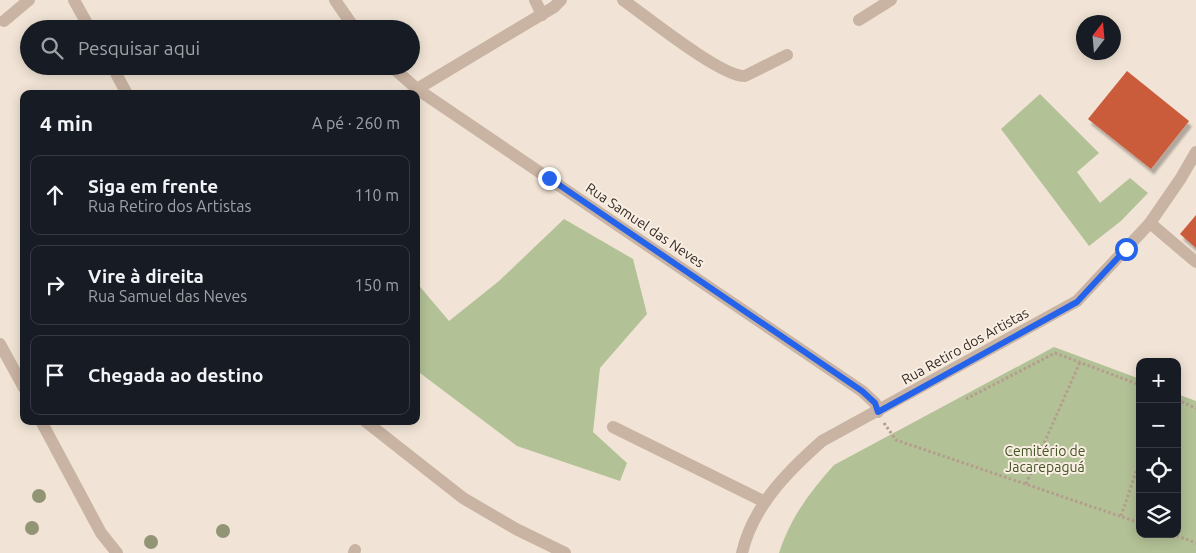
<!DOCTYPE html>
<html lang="pt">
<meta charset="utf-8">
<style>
:root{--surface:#171b24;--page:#20242c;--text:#f1f3f6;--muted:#9ea1a6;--line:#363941}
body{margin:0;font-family:Ubuntu,sans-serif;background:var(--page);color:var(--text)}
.controls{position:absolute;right:15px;bottom:15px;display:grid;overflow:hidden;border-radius:10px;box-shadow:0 2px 12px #0003}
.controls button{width:45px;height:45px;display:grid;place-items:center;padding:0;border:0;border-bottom:1px solid var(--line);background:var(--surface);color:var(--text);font:25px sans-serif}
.compass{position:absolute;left:1076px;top:15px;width:45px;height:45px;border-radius:50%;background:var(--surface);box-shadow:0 2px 12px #0003;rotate:16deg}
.stop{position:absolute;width:15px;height:15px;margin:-11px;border:4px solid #2563eb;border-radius:50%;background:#fff}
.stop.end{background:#2563eb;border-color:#fff;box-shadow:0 1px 5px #0008}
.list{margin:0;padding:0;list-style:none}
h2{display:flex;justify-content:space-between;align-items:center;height:65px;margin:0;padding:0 20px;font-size:21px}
h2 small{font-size:16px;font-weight:400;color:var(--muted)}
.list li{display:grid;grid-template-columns:32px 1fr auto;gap:15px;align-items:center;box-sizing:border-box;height:80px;margin:0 10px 10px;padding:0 10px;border:1px solid var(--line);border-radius:10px}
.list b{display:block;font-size:19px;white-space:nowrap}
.list p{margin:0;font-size:16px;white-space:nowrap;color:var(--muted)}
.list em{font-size:16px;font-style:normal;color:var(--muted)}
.icon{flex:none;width:28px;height:28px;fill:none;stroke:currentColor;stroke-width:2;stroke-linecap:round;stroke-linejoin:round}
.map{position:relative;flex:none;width:1196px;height:553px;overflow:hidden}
.search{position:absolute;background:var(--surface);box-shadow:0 2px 12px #0003;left:20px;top:20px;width:400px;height:55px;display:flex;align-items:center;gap:12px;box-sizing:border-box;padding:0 18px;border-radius:28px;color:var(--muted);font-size:19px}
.panel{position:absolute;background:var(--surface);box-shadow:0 2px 12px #0003;left:20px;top:90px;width:400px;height:335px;border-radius:10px}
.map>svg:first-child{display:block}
</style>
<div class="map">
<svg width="1196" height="553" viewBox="0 0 1196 553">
<defs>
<filter id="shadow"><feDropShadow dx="3" dy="5.5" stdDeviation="1" flood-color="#0004"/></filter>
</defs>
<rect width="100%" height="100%" fill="#f1e4d6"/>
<g fill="#b3c196">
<path d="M1040 94 1099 153 1077 172 1100 203 1130 178 1148 193 1121 221 1089 246 1001 129Z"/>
<path d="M564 219 633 259 647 314 600 368 593 432 627 463 620 481 517 446 416 370V282L449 321 499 281Z"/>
<path d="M1054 347 1140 379V534H1177V394L1196 401V553H779C791 517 809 493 834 465Z"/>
</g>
<g fill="#ca5b3b" filter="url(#shadow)">
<path d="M1127 71 1189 121 1151 169 1088 119Z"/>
<path d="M1196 215V248L1180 234Z"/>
</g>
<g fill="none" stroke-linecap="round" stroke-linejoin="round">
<g stroke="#b59d8d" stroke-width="3" stroke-dasharray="2.5 2.5" stroke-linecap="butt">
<path d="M966 399 1055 353 1140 385"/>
<path d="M1177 400 1196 408"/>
<path d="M884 423 896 440 1140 523"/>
<path d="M1026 484 1080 362"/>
<path d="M1121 516 1140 460"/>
<path d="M1172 534 1196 543"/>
</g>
<g stroke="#c9b3a2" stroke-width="12">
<path d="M74 0 90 29"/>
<path d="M335 0 355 29"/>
<path d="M535 0 542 15"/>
<path d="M623 0C646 16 721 77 745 76L787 55"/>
<path d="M859 20 891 0"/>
<path d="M4 21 29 0"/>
<path d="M112 66 127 94"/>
<path d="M391 66 417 89 862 391 875 403 878 412"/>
<path d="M417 89 554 7 561 0"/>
<path d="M1150 223 1196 262"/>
<path d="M0 344 24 388"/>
<path d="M41 421 101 533 117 553"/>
<path d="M365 421 463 498 516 529 565 553"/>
<path d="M613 427 765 502"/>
<path d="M354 553 355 550"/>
<path d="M742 553C753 506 787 472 822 441L1077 301 1150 223 1181 178 1196 152"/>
</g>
</g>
<g fill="#929476">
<circle cx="39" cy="496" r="7"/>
<circle cx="32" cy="528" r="7"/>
<circle cx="223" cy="531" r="7"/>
<circle cx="151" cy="542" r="7"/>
</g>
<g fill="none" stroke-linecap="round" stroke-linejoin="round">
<path stroke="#2563eb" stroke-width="6" d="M549 178 862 391 875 403 878 412 1077 302 1126 249"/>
</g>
<g text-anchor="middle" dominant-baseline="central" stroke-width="4" stroke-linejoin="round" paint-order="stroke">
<g font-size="14" fill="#342925" stroke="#f9eee2">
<text transform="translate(645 225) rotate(34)">Rua Samuel das Neves</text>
<text transform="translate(965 346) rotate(-29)">Rua Retiro dos Artistas</text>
</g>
<g font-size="14" fill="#445328" stroke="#f9eee2">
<text x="1045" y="451">Cemitério de<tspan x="1045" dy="16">Jacarepaguá</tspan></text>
</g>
</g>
</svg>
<div class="controls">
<button>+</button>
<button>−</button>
<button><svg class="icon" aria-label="locate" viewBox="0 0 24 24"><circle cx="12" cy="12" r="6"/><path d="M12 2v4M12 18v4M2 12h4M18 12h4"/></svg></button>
<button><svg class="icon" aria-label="layers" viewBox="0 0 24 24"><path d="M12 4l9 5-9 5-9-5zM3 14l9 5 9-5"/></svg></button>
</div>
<svg class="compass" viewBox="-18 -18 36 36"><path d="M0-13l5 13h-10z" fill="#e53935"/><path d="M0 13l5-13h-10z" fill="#9ea1a6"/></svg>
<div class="stop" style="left:1126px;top:249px"></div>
<div class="stop end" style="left:549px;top:178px"></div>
<div class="search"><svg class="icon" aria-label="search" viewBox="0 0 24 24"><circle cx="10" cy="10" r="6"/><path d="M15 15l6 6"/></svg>Pesquisar aqui</div>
<section class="panel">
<h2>4 min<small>A pé · 260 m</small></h2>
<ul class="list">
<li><svg class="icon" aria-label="ahead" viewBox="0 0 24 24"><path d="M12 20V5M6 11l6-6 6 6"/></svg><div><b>Siga em frente</b><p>Rua Retiro dos Artistas</p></div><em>110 m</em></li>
<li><svg class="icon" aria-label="right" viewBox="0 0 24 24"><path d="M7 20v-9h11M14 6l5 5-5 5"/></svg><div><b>Vire à direita</b><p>Rua Samuel das Neves</p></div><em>150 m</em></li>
<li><svg class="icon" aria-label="arrive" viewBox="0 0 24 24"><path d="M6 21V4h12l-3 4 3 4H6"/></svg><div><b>Chegada ao destino</b></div></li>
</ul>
</section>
</div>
